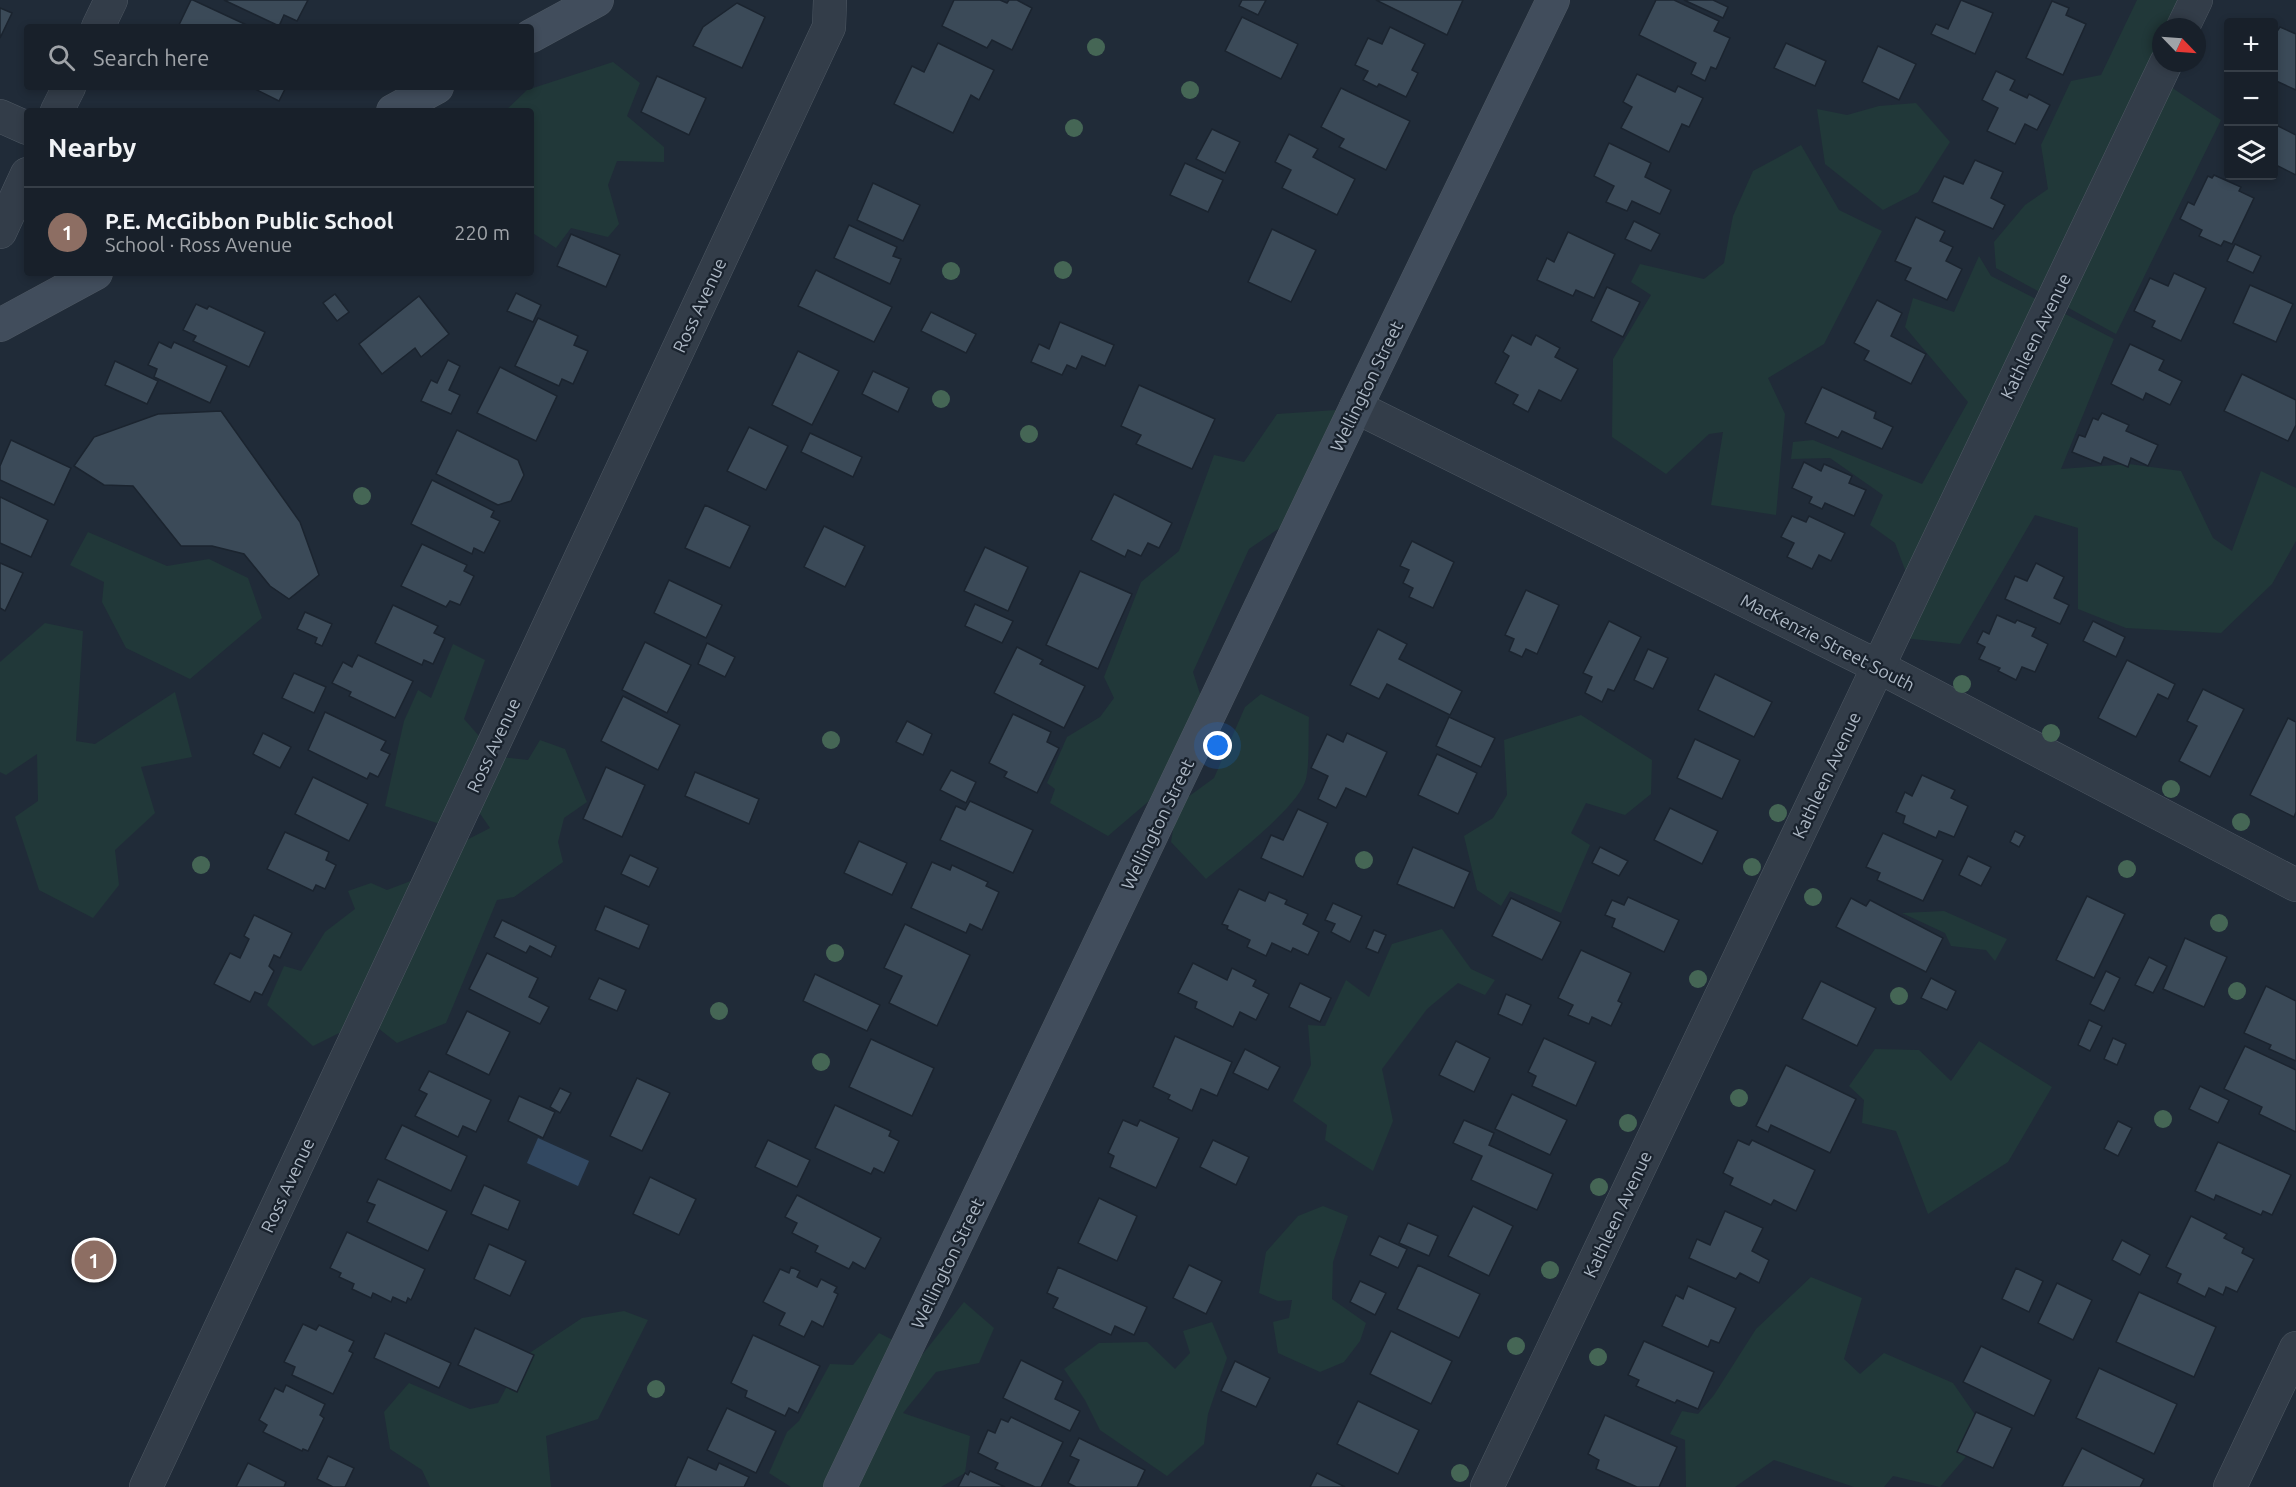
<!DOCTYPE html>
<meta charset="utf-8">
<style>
:root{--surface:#18202a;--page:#252d36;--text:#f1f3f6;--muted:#9fa3a8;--line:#363e47;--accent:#ea580c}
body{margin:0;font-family:Ubuntu,sans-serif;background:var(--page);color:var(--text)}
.controls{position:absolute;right:18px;top:18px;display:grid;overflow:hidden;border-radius:6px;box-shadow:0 3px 9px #0003}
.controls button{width:54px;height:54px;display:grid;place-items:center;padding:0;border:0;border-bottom:2px solid var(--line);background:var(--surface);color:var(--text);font:30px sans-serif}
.compass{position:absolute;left:2152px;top:18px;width:54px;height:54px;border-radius:50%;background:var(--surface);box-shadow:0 3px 9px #0003;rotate:115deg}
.you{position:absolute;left:1218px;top:746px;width:21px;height:21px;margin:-15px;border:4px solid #fff;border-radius:50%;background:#1a73e8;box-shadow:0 0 0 9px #1a73e833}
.badge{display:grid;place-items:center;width:39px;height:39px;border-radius:50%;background:var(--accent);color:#fff;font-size:20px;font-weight:700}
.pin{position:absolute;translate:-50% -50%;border:3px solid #fff;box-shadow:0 2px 6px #0006}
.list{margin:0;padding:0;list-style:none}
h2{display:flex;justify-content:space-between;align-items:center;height:78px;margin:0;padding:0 24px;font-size:26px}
h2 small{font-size:20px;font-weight:400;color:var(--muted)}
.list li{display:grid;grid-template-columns:39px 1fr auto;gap:18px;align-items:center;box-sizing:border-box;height:90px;padding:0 24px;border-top:2px solid var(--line)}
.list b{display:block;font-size:22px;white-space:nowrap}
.list p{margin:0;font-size:20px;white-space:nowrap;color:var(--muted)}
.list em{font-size:20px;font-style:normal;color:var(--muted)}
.icon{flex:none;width:33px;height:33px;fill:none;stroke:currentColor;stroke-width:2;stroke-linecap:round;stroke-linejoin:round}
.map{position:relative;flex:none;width:2296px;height:1487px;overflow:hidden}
.search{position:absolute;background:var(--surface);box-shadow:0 3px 9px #0003;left:24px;top:24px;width:510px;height:66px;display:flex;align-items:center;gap:15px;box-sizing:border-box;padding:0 21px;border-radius:6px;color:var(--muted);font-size:22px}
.panel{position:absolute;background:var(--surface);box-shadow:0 3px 9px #0003;left:24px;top:108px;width:510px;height:168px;border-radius:6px}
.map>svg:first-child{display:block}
</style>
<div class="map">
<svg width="2296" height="1487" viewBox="0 0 2296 1487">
<rect width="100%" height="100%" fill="#202b38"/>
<g fill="#213839">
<path d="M2137 0H2192L2175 27H2161V50L2148 72 2221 120 2116 334 1996 268 1994 242 2025 205 2048 189 2041 145 2071 81 2101 75Z"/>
<path d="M613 62 640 83 627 116 664 147V162L617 161 608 185 619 224 608 237 571 228 556 248 531 232V111H505L527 90Z"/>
<path d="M1916 103 1950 142 1918 192 1883 210 1825 164 1817 109 1847 115 1879 106Z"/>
<path d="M1801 145 1839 210 1882 231 1824 344 1768 378 1785 414 1776 515 1711 505 1723 432 1709 434 1666 474 1612 437 1613 359 1651 295 1631 282 1640 264 1704 279 1724 263 1733 216 1753 171Z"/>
<path d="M1979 256 1991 276 2114 339 2061 469 2129 464 2181 471 2213 538 2232 551 2261 471 2296 488V541L2272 584 2221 633 2126 628 2078 609V528L2035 515 1960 644 1904 638 1914 594 1895 543 1870 525 1883 495 1830 458 1791 459 1793 442 1813 440 1922 484 1968 402 1905 327 1913 298 1954 312Z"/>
<path d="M1336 410 1281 527 1249 549 1193 672 1201 697 1149 801 1108 836 1050 803 1055 789 1047 783 1067 737 1100 717 1114 698 1104 677 1141 582 1179 551 1214 455 1244 462 1277 414Z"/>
<path d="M88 532 167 566 209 559 248 578 262 618 190 679 126 648 102 602 104 582 70 565Z"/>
<path d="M45 623 83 631 76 741 95 744 175 692 192 757 141 767 155 813 115 850 119 885 93 918 39 890 15 817 38 801 37 754 6 775 0 772V662Z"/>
<path d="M453 644 485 660 464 719 486 744 443 825 385 806 404 721 418 690 431 698Z"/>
<path d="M1261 694 1309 717C1308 733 1310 769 1305 782 1294 811 1231 858 1206 879L1171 842 1177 805 1214 778 1245 707Z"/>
<path d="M1581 715 1652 760 1651 794 1625 815 1586 803 1571 833 1590 845 1561 913 1510 891 1501 906 1477 890 1464 836 1493 818 1507 795 1504 740Z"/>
<path d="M540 740 565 749 587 802 564 818 558 842 563 862 514 897 497 900 446 1023 397 1043 378 1028 453 847 490 828 465 792 483 755 528 760Z"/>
<path d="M416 879 345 1030 313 1046 267 1005 284 966 301 971 325 932 355 909 348 891 371 883 387 890Z"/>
<path d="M1944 911 2007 939 1995 961 1986 950 1951 946 1945 933 1902 913Z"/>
<path d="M1442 929 1471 969 1495 980 1485 995 1458 983 1427 1009 1382 1069 1393 1121 1373 1171 1325 1140 1327 1125 1293 1101 1311 1065 1308 1025 1325 1026 1346 980 1369 997 1392 944Z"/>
<path d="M1979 1041 2052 1087 2008 1162 1928 1214 1896 1131 1862 1123 1864 1100 1849 1086 1875 1049 1919 1050 1951 1081Z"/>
<path d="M1323 1206 1348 1216 1333 1262 1332 1299 1366 1323 1360 1341 1344 1362 1320 1372 1278 1353 1273 1322 1289 1318 1292 1300 1278 1301 1259 1293 1266 1252 1298 1216Z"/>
<path d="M1811 1277 1862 1298 1844 1359 1860 1374 1884 1353 1953 1383 1987 1432 1940 1487 1893 1476 1884 1487H1854L1774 1460 1735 1487H1686L1685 1440 1670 1434 1682 1411 1698 1414 1714 1395 1756 1329Z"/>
<path d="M964 1302 994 1328 979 1363 936 1372 903 1413 970 1436 965 1473 941 1487H791L769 1473 787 1432 799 1421 830 1364 853 1365 879 1333 922 1355Z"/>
<path d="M624 1311 648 1320 598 1419 546 1436 551 1487H430L422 1470 390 1449 384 1412 409 1383 470 1409 498 1403 522 1358 582 1318Z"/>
<path d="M1212 1322 1227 1358 1208 1414 1204 1444 1167 1476 1100 1430 1085 1400 1064 1369 1099 1343 1147 1342 1175 1369 1190 1353 1183 1331Z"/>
</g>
<path fill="#324861" d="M538 1138 589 1161 578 1186 527 1163Z"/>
<g fill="#3b4a58" stroke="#1b242f" stroke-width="1.5">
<path d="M191 0H193L251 27H178Z"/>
<path d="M224 0H308L297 21 284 15 279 26Z"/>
<path d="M954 0H1000L1007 3 1009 0H1017L1032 8 1012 50 992 40 987 48 942 26Z"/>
<path d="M1242 0H1266L1258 15 1239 6Z"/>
<path d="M1376 0H1463L1447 35Z"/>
<path d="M1656 0H1674L1719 21 1714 31 1730 38 1716 69 1711 67 1705 81 1691 74 1696 63 1639 35Z"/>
<path d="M1684 0H1713L1728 7 1723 18Z"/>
<path d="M1961 0 1993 13 1975 54 1931 34 1936 24 1948 29Z"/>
<path d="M2052 1 2069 8 2066 15 2086 24 2063 75 2026 58Z"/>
<path d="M737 3 765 17 742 68 693 46 703 27Z"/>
<path d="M0 8 12 13 0 38Z"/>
<path d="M1242 17 1298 44 1281 79 1225 51Z"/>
<path d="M1390 27 1425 44 1412 70 1418 73 1406 97 1379 84 1377 87 1363 80 1368 71 1355 65 1368 38 1382 44Z"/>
<path d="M2274 27 2278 30 2280 27 2296 34V90L2274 80Z"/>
<path d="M938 43 994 70 979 100 971 95 953 133 894 104 912 66 924 72Z"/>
<path d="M1786 43 1826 61 1815 86 1774 68Z"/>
<path d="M1878 46 1916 64 1899 100 1862 82Z"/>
<path d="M1996 71 2015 80 2010 90 2027 98 2029 94 2050 105 2037 130 2025 124 2015 144 1987 131 1998 108 1982 100Z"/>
<path d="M1637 74 1675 92 1678 86 1703 98 1689 127 1682 124 1669 152 1621 128 1632 107 1623 102Z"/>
<path d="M657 76 706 98 689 135 641 112Z"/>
<path d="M251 87H286L279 101Z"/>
<path d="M1341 88 1410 121 1386 170 1339 147 1344 139 1321 127Z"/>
<path d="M2274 124 2296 135V175L2274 164Z"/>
<path d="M1212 129 1240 142 1225 173 1196 159Z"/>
<path d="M1289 134 1318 149 1313 157 1355 179 1337 215 1282 188 1291 170 1275 162Z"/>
<path d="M1609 143 1651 163 1645 177 1671 190 1660 214 1632 201 1627 211 1606 202 1614 186 1594 176Z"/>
<path d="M1975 160 2003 172 1991 198 2005 205 1993 229 1932 202 1944 176 1963 184Z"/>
<path d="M1185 163 1223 180 1208 212 1170 195Z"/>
<path d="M2214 175 2241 187 2239 191 2254 198 2232 244 2224 241 2221 246 2199 236 2202 230 2180 219 2188 202 2194 205 2208 176 2212 178Z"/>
<path d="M873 183 920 205 903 241 857 220Z"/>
<path d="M1916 217 1945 231 1940 241 1953 247 1946 261 1962 269 1947 300 1905 280 1911 268 1895 261Z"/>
<path d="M1634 221 1660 234 1651 251 1625 239Z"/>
<path d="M849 225 897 247 893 256 901 259 890 284 834 258Z"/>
<path d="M1272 229 1316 250 1291 302 1248 282Z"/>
<path d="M1568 232 1615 254 1594 298 1576 290 1573 296 1537 280 1547 258 1554 262Z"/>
<path d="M571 234 620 255 606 287 557 266Z"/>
<path d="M2235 244 2261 256 2253 273 2227 261Z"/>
<path d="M816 270 892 307 874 342 798 306Z"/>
<path d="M2174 273 2206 288 2181 341 2152 327 2155 321 2134 311 2150 278 2168 286Z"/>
<path d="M2250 285 2293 304 2276 342 2233 323Z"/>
<path d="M1607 287 1640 302 1623 337 1591 321Z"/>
<path d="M516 293 541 305 533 322 507 311Z"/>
<path d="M335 294 349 312 337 321 323 303Z"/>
<path d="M419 296 449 334 421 357 415 348 382 374 359 344Z"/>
<path d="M1877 300 1902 313 1891 336 1926 354 1911 384 1864 360 1869 351 1854 343Z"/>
<path d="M196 304 207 309 209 306 265 332 249 367 193 341 196 336 183 330Z"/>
<path d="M931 312 976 334 966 353 921 331Z"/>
<path d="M538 318 578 336 574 345 588 351 573 384 562 379 559 386 515 366Z"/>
<path d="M1060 322 1114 345 1105 366 1082 356 1076 369 1067 365 1062 375 1031 362 1039 344 1049 349Z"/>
<path d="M1512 335 1531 345 1536 335 1560 348 1555 357 1578 369 1561 401 1539 390 1528 412 1513 404 1518 395 1495 383 1509 356 1503 352Z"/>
<path d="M159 342 171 348 174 342 227 366 210 403 154 377 157 369 148 365Z"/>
<path d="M2130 344 2164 360 2159 370 2182 381 2170 405 2146 393 2143 400 2111 384Z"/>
<path d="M798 351 839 371 812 425 772 405Z"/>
<path d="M448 360 460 366 449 390 460 395 451 414 421 401 431 380 437 383Z"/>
<path d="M115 361 158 381 147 404 105 385Z"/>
<path d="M500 367 557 396 536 441 477 413Z"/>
<path d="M873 371 909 388 898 412 862 394Z"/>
<path d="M2242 374 2296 400V425L2288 441 2224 411Z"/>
<path d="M1139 385 1215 419 1192 469 1136 444 1141 435 1121 426Z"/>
<path d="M1822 387 1876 412 1874 418 1893 427 1882 449 1842 431 1838 438 1805 423Z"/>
<path d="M221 411 300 522 319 575 289 599 270 586 244 554 212 546H181L133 486 104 485 74 466 94 437 158 414Z"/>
<path d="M2102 413 2129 425 2126 431 2158 445 2148 466 2131 458 2128 467 2104 457 2101 464 2072 452 2079 435 2085 437 2093 418 2098 420Z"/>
<path d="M749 427 788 446 766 490 727 471Z"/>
<path d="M457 430 518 460 524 475 511 501 498 505 436 474Z"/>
<path d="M810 433 862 457 853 477 801 452Z"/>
<path d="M11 440 71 468 54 505 0 480V466Z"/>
<path d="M1804 462 1821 471 1824 464 1852 476 1849 483 1866 490 1854 516 1825 503 1822 509 1809 503 1812 497 1792 488Z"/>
<path d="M432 480 494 511 491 517 500 521 484 553 474 548 472 554 411 524Z"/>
<path d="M1114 494 1172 523 1159 548 1148 543 1141 556 1128 550 1125 557 1091 540Z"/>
<path d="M0 497 48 520 31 557 0 543Z"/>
<path d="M705 505 750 526 730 568 685 548Z"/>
<path d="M1792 516 1806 522 1809 516 1845 533 1831 561 1819 555 1812 569 1787 557 1794 543 1781 537Z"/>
<path d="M824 526 865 546 845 587 804 567Z"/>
<path d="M1412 541 1454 562 1433 608 1409 597 1413 588 1403 583 1409 570 1400 566Z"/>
<path d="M422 544 467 565 464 571 474 576 460 605 450 601 446 607 401 586Z"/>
<path d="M985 547 1028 567 1008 611 964 591Z"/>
<path d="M0 563 23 573 5 611 0 608Z"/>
<path d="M2036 563 2064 577 2054 598 2069 605 2060 624 2005 599 2015 576 2027 581Z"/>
<path d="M1080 571 1132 594 1098 669 1046 645Z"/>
<path d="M669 580 722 605 706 638 654 613Z"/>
<path d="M1526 590 1559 605 1537 654 1526 649 1522 657 1509 651 1514 639 1505 635Z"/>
<path d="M975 604 1013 621 1002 643 965 626Z"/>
<path d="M393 605 438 626 434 633 445 638 433 664 424 660 422 665 375 643Z"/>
<path d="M305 612 332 624 322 646 315 643 317 638 297 629Z"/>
<path d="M1997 615 2015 623 2017 620 2036 628 2032 636 2048 644 2035 672 2022 667 2016 680 1998 671 2000 668 1979 659 1985 647 1977 643 1983 631 1989 634Z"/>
<path d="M1609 621 1641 637 1614 691 1608 689 1602 702 1585 693 1592 677 1583 673Z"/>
<path d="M2093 621 2125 637 2116 657 2083 641Z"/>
<path d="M1378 629 1407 644 1399 659 1462 691 1450 715 1387 684 1379 699 1350 685Z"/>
<path d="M645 642 691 665 667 713 622 690Z"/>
<path d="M707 643 735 657 725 677 698 664Z"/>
<path d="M1017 647 1043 660 1040 664 1085 686 1064 728 994 693Z"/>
<path d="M1648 649 1668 658 1653 689 1634 680Z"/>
<path d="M358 655 413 681 395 718 349 696 351 692 332 683 343 662 352 667Z"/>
<path d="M2127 660 2175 684 2168 699 2158 694 2136 737 2098 718Z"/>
<path d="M294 673 326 687 314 713 282 698Z"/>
<path d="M1715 674 1772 702 1754 737 1698 710Z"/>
<path d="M2203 689 2244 709 2210 777 2179 761 2197 726 2187 721Z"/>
<path d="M623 696 680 725 658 770 601 741Z"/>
<path d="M325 712 386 741 381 750 390 754 378 777 370 773 367 779 308 750Z"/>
<path d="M1013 714 1051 732 1047 742 1059 748 1037 793 1004 777 1007 772 989 763Z"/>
<path d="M1449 717 1495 738 1481 767 1436 746Z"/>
<path d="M2288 718 2296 722V812L2294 817 2250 795Z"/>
<path d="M907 721 932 734 923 755 896 742Z"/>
<path d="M263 733 291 747 280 768 253 754Z"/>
<path d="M1347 733 1387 752 1366 797 1346 788 1336 808 1318 799 1328 776 1311 768 1327 734 1343 742Z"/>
<path d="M1695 739 1740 760 1722 799 1677 778Z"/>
<path d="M1437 754 1477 773 1458 814 1418 795Z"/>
<path d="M606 767 645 785 622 837 583 819Z"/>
<path d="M951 770 976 782 966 803 940 790Z"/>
<path d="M695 772 759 799 749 824 685 796Z"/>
<path d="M1922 775 1955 790 1951 798 1968 806 1954 837 1939 831 1936 838 1903 823 1905 816 1896 812 1905 792 1912 796Z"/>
<path d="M313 777 368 804 349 841 295 814Z"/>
<path d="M970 801 1033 830 1013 873 940 840 956 806 965 810Z"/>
<path d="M1670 808 1718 831 1702 864 1654 840Z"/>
<path d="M1298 809 1328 823 1303 877 1261 858 1271 835 1283 840Z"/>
<path d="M2015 831 2025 836 2019 847 2010 842Z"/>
<path d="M285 832 329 852 326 860 336 865 325 889 316 885 313 891 267 869Z"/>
<path d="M1883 833 1943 860 1923 901 1877 880 1880 873 1866 867Z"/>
<path d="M859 841 907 863 892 895 844 873Z"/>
<path d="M1413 847 1470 872 1454 908 1397 884Z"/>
<path d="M1600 847 1628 861 1619 876 1592 863Z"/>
<path d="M630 855 658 868 649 887 621 874Z"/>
<path d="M1968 856 1991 867 1981 886 1959 875Z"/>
<path d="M932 862 950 870 952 865 988 882 986 886 999 892 982 930 970 924 966 933 911 908Z"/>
<path d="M1239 889 1265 901 1269 892 1287 900 1285 904 1308 914 1303 924 1319 932 1308 955 1293 948 1291 952 1272 943 1266 956 1247 947 1250 940 1227 929 1228 926 1222 924Z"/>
<path d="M2087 896 2125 914 2094 978 2056 960Z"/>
<path d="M1628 897 1679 920 1664 952 1612 927 1615 919 1605 915 1612 900 1624 905Z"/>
<path d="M1511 898 1561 922 1542 960 1492 936Z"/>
<path d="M1851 898 1866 906 1870 900 1943 938 1926 972 1836 927Z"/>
<path d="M1333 903 1362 916 1350 942 1331 932 1335 924 1325 920Z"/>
<path d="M605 906 649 925 639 949 595 930Z"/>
<path d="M254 915 292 933 280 958 274 955 269 966 274 971 262 995 255 992 250 1002 214 984 230 953 240 958 249 939 244 936Z"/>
<path d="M502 920 556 946 551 957 530 946 526 953 494 937Z"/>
<path d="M905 924 970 955 937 1026 889 1003 902 976 884 968Z"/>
<path d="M1374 930 1386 935 1378 953 1366 948Z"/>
<path d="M2185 938 2227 957 2204 1007 2163 989Z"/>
<path d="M1581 950 1631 973 1618 1001 1622 1003 1611 1026 1592 1017 1589 1024 1568 1015 1573 1005 1558 998Z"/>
<path d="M487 953 538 978 529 997 549 1007 540 1024 469 989Z"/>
<path d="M2149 957 2167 966 2153 993 2135 985Z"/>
<path d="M1193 963 1227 980 1232 968 1256 980 1253 986 1269 994 1256 1020 1240 1012 1233 1027 1195 1008 1197 1002 1178 993Z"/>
<path d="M2106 971 2120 978 2104 1011 2090 1004Z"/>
<path d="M815 974 880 1005 867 1031 803 1001Z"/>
<path d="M599 978 626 990 617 1011 589 999Z"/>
<path d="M1931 978 1956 991 1947 1010 1921 998Z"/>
<path d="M1821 981 1876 1008 1857 1046 1802 1019Z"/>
<path d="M1300 983 1331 998 1320 1022 1289 1007Z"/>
<path d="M2266 986 2296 1001V1061L2269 1049 2271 1045 2244 1033Z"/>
<path d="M1506 994 1531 1005 1522 1025 1498 1014Z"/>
<path d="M467 1011 510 1032 489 1075 446 1054Z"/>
<path d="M2089 1020 2102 1026 2090 1051 2078 1045Z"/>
<path d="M1175 1036 1232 1062 1217 1096 1201 1089 1192 1111 1168 1099 1170 1095 1153 1087Z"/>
<path d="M1544 1038 1596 1062 1576 1106 1532 1086 1536 1076 1528 1072Z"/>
<path d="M2113 1038 2126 1044 2117 1065 2104 1059Z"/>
<path d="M871 1039 934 1068 912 1116 849 1087Z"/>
<path d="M1456 1041 1490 1058 1474 1092 1439 1075Z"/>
<path d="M2245 1046 2296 1070V1132L2259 1114 2262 1107 2224 1089Z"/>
<path d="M1245 1049 1280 1067 1268 1090 1233 1073Z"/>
<path d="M1786 1065 1856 1099 1830 1153 1771 1125 1768 1132 1756 1126Z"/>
<path d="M429 1071 491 1100 476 1132 463 1126 458 1137 415 1116 427 1094 419 1090Z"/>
<path d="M637 1078 670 1093 642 1151 610 1136Z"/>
<path d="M2200 1086 2229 1100 2218 1123 2189 1109Z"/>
<path d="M560 1088 571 1093 560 1113 550 1107Z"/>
<path d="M1512 1094 1567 1120 1550 1155 1495 1129Z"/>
<path d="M519 1096 555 1112 543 1138 508 1121Z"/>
<path d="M835 1105 891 1131 889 1136 899 1141 884 1173 874 1168 871 1174 815 1148Z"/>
<path d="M1123 1120 1137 1126 1140 1120 1179 1138 1156 1188 1110 1167 1114 1156 1108 1153Z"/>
<path d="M1464 1120 1494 1133 1489 1145 1553 1174 1537 1210 1471 1180 1482 1156 1453 1143Z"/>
<path d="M2118 1121 2132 1128 2118 1156 2104 1149Z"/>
<path d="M402 1125 467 1156 451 1191 385 1159Z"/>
<path d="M768 1140 810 1160 797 1187 755 1167Z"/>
<path d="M1213 1140 1249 1157 1236 1185 1200 1167Z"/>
<path d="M1738 1140 1749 1145 1752 1140 1815 1170 1796 1211 1774 1200 1771 1205 1730 1185 1733 1178 1723 1173Z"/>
<path d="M2218 1142 2291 1175 2272 1215 2263 1211 2261 1215 2216 1195 2214 1200 2195 1191Z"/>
<path d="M650 1177 696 1199 679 1235 633 1214Z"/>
<path d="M378 1179 447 1211 428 1251 367 1222 375 1205 367 1202Z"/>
<path d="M484 1185 520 1201 508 1230 471 1214Z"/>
<path d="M797 1195 881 1238 865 1269 853 1262 849 1269 815 1252 818 1246 792 1233 797 1223 785 1217Z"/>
<path d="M1099 1198 1137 1216 1117 1261 1078 1243Z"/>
<path d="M1473 1206 1513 1226 1489 1276 1448 1256Z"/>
<path d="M1725 1211 1763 1228 1752 1251 1769 1260 1759 1283 1740 1273 1736 1279 1689 1258 1697 1239 1710 1245Z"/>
<path d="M2191 1216 2227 1234 2224 1238 2244 1248 2242 1253 2254 1259 2237 1292 2226 1287 2223 1295 2209 1288 2205 1297 2177 1283 2181 1274 2166 1267Z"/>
<path d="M1408 1223 1438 1236 1429 1256 1399 1243Z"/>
<path d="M347 1232 425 1269 411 1300 408 1298 406 1303 393 1297 391 1302 373 1293 371 1298 352 1289 354 1284 339 1277 341 1273 330 1268Z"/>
<path d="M1379 1236 1407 1249 1398 1268 1370 1255Z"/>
<path d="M2122 1240 2150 1255 2140 1275 2112 1260Z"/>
<path d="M489 1244 526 1261 510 1296 474 1279Z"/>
<path d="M1189 1265 1222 1281 1206 1314 1173 1298Z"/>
<path d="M1418 1265 1480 1294 1459 1338 1397 1309Z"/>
<path d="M791 1267 800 1271 797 1277 817 1287 821 1279 837 1287 834 1292 838 1294 823 1327 812 1321 804 1337 779 1325 785 1313 763 1302 780 1269 789 1273Z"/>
<path d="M1058 1267 1147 1307 1134 1335 1115 1326 1111 1335 1053 1308 1058 1298 1047 1293Z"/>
<path d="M2016 1268 2043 1281 2029 1312 2002 1299Z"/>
<path d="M1360 1281 1386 1293 1375 1315 1350 1302Z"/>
<path d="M2057 1283 2092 1300 2073 1340 2038 1323Z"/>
<path d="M1688 1286 1736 1308 1719 1343 1711 1340 1708 1347 1662 1326 1676 1295 1683 1299Z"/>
<path d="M2139 1292 2216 1327 2194 1377 2116 1342Z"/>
<path d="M303 1324 316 1330 319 1325 354 1341 349 1351 353 1353 333 1394 292 1375 295 1367 284 1362Z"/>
<path d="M475 1328 534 1355 517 1392 458 1365Z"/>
<path d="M1391 1331 1452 1361 1431 1404 1370 1374Z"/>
<path d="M385 1333 451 1363 439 1388 374 1358Z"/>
<path d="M753 1335 820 1366 798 1413 789 1408 785 1416 745 1397 747 1391 731 1383Z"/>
<path d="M1644 1341 1714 1372 1698 1409 1677 1400 1675 1403 1636 1386 1639 1380 1628 1375Z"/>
<path d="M1981 1346 2051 1380 2034 1416 1963 1382Z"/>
<path d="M1021 1360 1063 1381 1055 1399 1080 1411 1070 1431 1003 1398Z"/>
<path d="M1235 1361 1270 1378 1256 1407 1221 1391Z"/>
<path d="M2099 1368 2177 1404 2154 1454 2076 1418Z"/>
<path d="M286 1385 325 1404 320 1415 324 1418 308 1451 303 1449 302 1451 263 1432 267 1425 259 1420 275 1388 283 1392Z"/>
<path d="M1358 1401 1419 1430 1398 1474 1337 1444Z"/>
<path d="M727 1408 776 1431 756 1473 707 1450Z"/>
<path d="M1976 1412 2012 1428 1993 1468 1957 1452Z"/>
<path d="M1605 1415 1677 1447 1659 1487H1637L1596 1469 1599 1460 1588 1454Z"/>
<path d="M1011 1417 1063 1442 1041 1487H1035L995 1469 998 1463 978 1453 988 1430 995 1433 1001 1419 1008 1422Z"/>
<path d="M1079 1438 1145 1470 1137 1487H1076L1068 1483 1079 1460 1070 1456Z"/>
<path d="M2082 1448 2144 1479 2140 1487H2062Z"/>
<path d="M328 1456 354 1468 345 1487H333L317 1479Z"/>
<path d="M688 1457 716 1470 719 1463 749 1477 744 1487H677L675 1486Z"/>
<path d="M248 1463 286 1482 284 1487H236Z"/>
<path d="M970 1471 1005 1487H958L965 1473 968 1475Z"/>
<path d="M1317 1473 1345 1487H1310Z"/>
</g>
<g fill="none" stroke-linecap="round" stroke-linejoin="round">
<defs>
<g id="street">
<path d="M98 27 111 0"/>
<path d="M2183 27 2196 0"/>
<path d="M57 111 69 87"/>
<path d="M0 116 27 128"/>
<path d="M0 232 27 174"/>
<path d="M1356 407 1877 666 2296 885"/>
<path d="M146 1487 829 27 830 0"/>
<path d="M1487 1487 2166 63"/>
<path d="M2230 1487 2296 1348"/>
</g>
<g id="secondary">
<path d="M531 36 597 0"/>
<path d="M393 111 437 87"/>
<path d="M0 325 96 273"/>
<path d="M840 1487 1356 407 1553 0"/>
</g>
</defs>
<use href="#street" stroke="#4e5863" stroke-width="34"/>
<use href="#secondary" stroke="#4e5863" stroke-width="34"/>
<use href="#street" stroke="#333d49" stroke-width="33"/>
<use href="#secondary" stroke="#414d5c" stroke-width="33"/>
</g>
<g fill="#456655">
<circle cx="1096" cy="47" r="9"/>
<circle cx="1190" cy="90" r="9"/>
<circle cx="1074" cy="128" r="9"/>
<circle cx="1063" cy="270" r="9"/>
<circle cx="951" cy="271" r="9"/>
<circle cx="941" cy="399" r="9"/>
<circle cx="1029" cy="434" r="9"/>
<circle cx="362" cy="496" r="9"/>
<circle cx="1962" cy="684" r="9"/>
<circle cx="2051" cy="733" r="9"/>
<circle cx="831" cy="740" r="9"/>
<circle cx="2171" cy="789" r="9"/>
<circle cx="1778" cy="813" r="9"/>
<circle cx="2241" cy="822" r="9"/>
<circle cx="1364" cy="860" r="9"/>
<circle cx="201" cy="865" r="9"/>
<circle cx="1752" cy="867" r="9"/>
<circle cx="2127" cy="869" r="9"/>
<circle cx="1813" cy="897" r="9"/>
<circle cx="2219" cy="923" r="9"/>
<circle cx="835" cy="953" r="9"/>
<circle cx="1698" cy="979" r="9"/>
<circle cx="2237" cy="991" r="9"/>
<circle cx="1899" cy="996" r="9"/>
<circle cx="719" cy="1011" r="9"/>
<circle cx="821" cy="1062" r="9"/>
<circle cx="1739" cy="1098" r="9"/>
<circle cx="2163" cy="1119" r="9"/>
<circle cx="1628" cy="1123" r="9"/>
<circle cx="1599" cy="1187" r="9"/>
<circle cx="1550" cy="1270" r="9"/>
<circle cx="1516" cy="1346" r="9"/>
<circle cx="1598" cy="1357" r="9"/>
<circle cx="656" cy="1389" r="9"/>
<circle cx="1460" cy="1473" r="9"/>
</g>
<g text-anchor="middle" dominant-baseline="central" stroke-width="4.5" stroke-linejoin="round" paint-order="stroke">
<g font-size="18" fill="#adb8c5" stroke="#19222d">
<text transform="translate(699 305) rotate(-65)">Ross Avenue</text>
<text transform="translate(2035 336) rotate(-64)">Kathleen Avenue</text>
<text transform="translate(1366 386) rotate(-64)">Wellington Street</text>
<text transform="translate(1828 642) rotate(27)">MacKenzie Street South</text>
<text transform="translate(493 745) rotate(-65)">Ross Avenue</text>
<text transform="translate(1826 775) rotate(-65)">Kathleen Avenue</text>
<text transform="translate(1157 824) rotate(-64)">Wellington Street</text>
<text transform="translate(287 1185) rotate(-65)">Ross Avenue</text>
<text transform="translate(1617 1214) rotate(-65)">Kathleen Avenue</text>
<text transform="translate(947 1263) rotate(-64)">Wellington Street</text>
</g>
</g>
</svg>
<div class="controls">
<button>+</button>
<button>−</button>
<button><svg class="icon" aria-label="layers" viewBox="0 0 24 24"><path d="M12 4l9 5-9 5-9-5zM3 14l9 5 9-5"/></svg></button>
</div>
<svg class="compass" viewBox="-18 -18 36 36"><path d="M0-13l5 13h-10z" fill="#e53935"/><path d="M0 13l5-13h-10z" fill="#9fa3a8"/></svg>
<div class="you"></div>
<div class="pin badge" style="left:94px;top:1260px;background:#8d6e63">1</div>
<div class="search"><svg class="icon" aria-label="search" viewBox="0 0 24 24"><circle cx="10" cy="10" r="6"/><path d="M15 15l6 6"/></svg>Search here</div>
<section class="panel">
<h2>Nearby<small></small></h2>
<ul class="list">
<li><span class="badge" style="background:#8d6e63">1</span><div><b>P.E. McGibbon Public School</b><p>School · Ross Avenue</p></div><em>220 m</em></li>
</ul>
</section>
</div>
